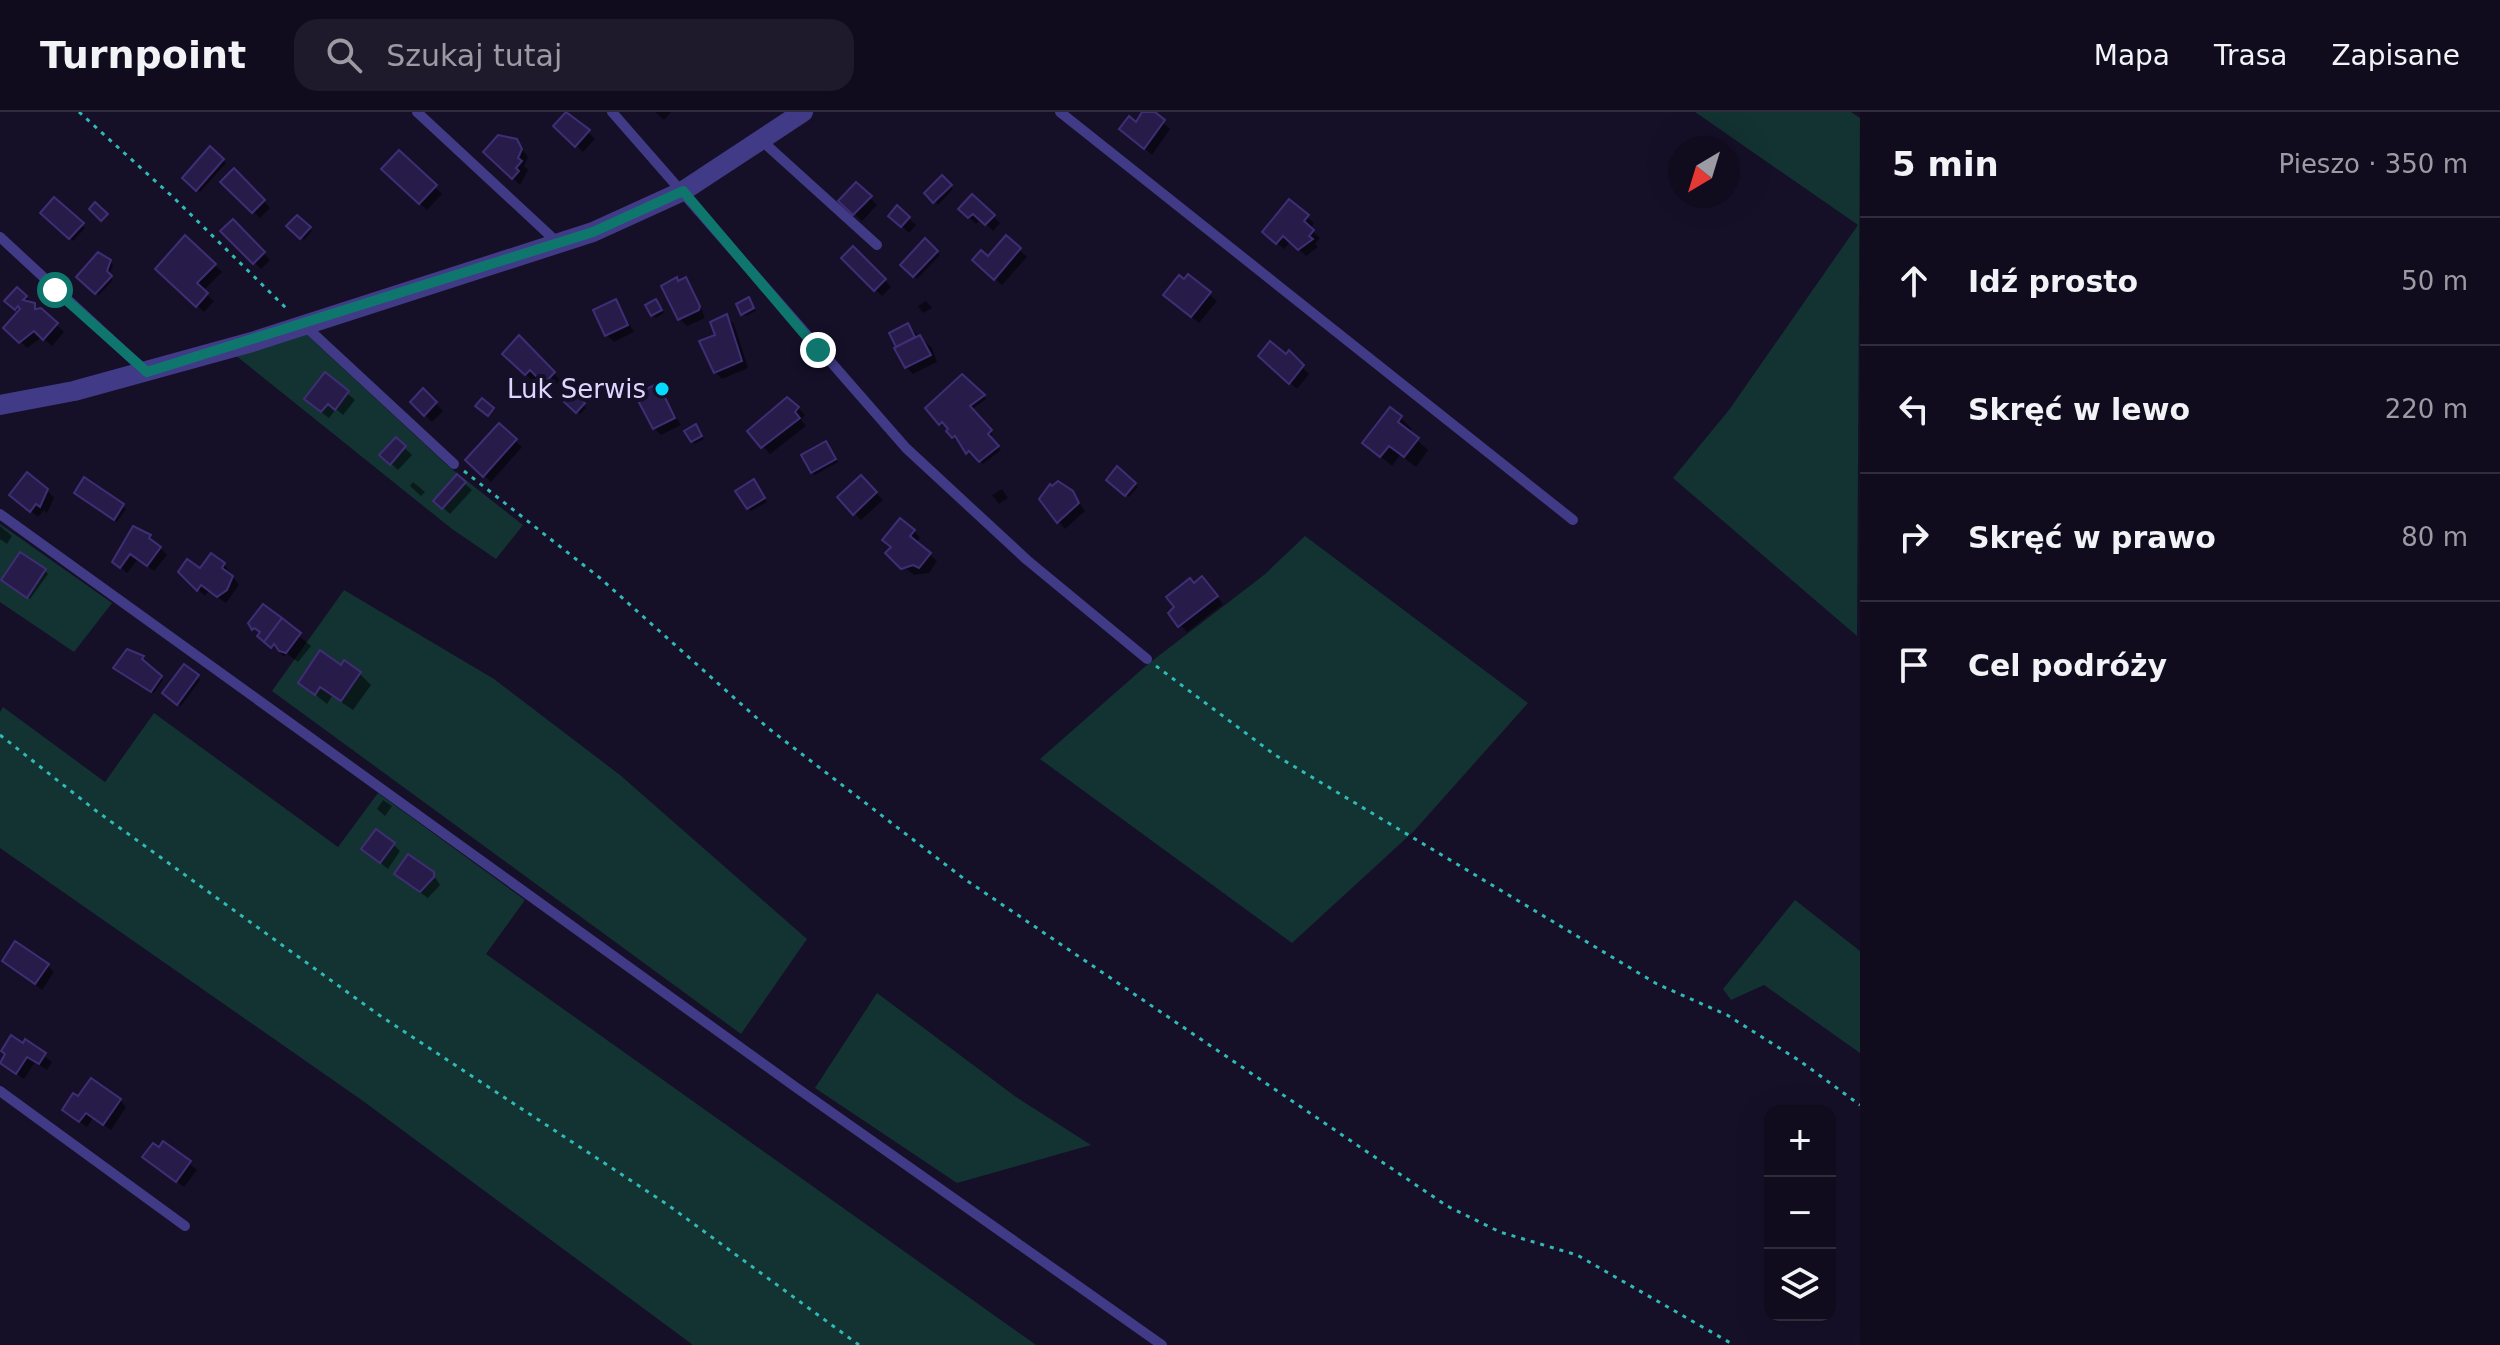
<!DOCTYPE html>
<html lang="pl">
<meta charset="utf-8">
<style>
:root{--surface:#100c1e;--page:#1e1a2b;--text:#f1f3f6;--muted:#9c9ba4;--line:#302c3c}
body{margin:0;font-family:"DejaVu Sans",sans-serif;background:var(--page);color:var(--text)}
.controls{position:absolute;right:24px;bottom:24px;display:grid;overflow:hidden;border-radius:16px;box-shadow:0 8px 32px #0002}
.controls button{width:72px;height:72px;display:grid;place-items:center;padding:0;border:0;border-bottom:2px solid var(--line);background:var(--surface);color:var(--text);font:40px sans-serif}
.compass{position:absolute;left:1668px;top:24px;width:72px;height:72px;border-radius:50%;background:var(--surface);box-shadow:0 8px 32px #0002;rotate:218deg}
.stop{position:absolute;width:24px;height:24px;margin:-18px;border:6px solid #0f766e;border-radius:50%;background:#fff}
.stop.end{background:#0f766e;border-color:#fff;box-shadow:0 2px 8px #0008}
.list{margin:0;padding:0;list-style:none}
h2{display:flex;justify-content:space-between;align-items:center;height:104px;margin:0;padding:0 32px;font-size:34px}
h2 small{font-size:26px;font-weight:400;color:var(--muted)}
.list li{display:grid;grid-template-columns:52px 1fr auto;gap:24px;align-items:center;box-sizing:border-box;height:128px;padding:0 32px;border-top:2px solid var(--line)}
.list b{display:block;font-size:30px;white-space:nowrap}
.list em{font-size:26px;font-style:normal;color:var(--muted)}
.icon{flex:none;width:44px;height:44px;fill:none;stroke:currentColor;stroke-width:2;stroke-linecap:round;stroke-linejoin:round}
.map{position:relative;flex:none;width:1860px;height:1233px;overflow:hidden}
header{display:flex;align-items:center;gap:48px;box-sizing:border-box;height:112px;padding:0 40px;background:var(--surface);border-bottom:2px solid var(--line)}
header strong{font-size:38px}
nav{display:flex;gap:44px;margin-inline-start:auto;font-size:28px}
.search{width:560px;height:72px;background:var(--page);display:flex;align-items:center;gap:20px;box-sizing:border-box;padding:0 28px;border-radius:24px;color:var(--muted);font-size:30px}
main{display:flex}
aside{flex:1;background:var(--surface)}
.map>svg:first-child{display:block}
</style>
<header>
<strong>Turnpoint</strong>
<div class="search"><svg class="icon" aria-label="search" viewBox="0 0 24 24"><circle cx="10" cy="10" r="6"/><path d="M15 15l6 6"/></svg>Szukaj tutaj</div>
<nav><a>Mapa</a><a>Trasa</a><a>Zapisane</a></nav>
</header>
<main>
<div class="map">
<svg width="1860" height="1233" viewBox="0 0 1860 1233">
<rect width="100%" height="100%" fill="#151028"/>
<g fill="#133232">
<path d="M1695 0H1851L1860 6 1857 524 1673 366 1729 298 1858 113Z"/>
<path d="M305 221 448 354 523 413 496 447 452 417 235 243Z"/>
<path d="M0 412 112 491 74 540 0 490Z"/>
<path d="M1305 424 1528 591 1414 719 1292 831 1040 647 1148 552 1264 463Z"/>
<path d="M344 478 494 567 620 663 807 827 741 922 272 579Z"/>
<path d="M3 595 105 670 154 601 338 735 378 681 525 788 486 842 1036 1233H693L363 989 0 736V600Z"/>
<path d="M1795 788 1860 839V941L1764 873 1731 888 1723 877Z"/>
<path d="M877 881 1016 985 1091 1033 957 1071 815 976Z"/>
</g>
<g fill="#0007" fill-rule="evenodd">
<path d="M655 0H671L664 8Z"/>
<path d="M1145 0H1152L1170 17 1152 43 1129 23Z"/>
<path d="M568 1 595 27 583 40 556 14Z"/>
<path d="M516 29 528 45 524 54 528 58 520 73 486 40Z"/>
<path d="M210 37 226 51 200 80 184 66Z"/>
<path d="M399 41 442 82 427 98 384 57Z"/>
<path d="M234 59 270 96 260 106 223 70Z"/>
<path d="M942 65 953 77 938 93 926 81Z"/>
<path d="M857 73 877 93 862 109 841 89Z"/>
<path d="M972 84 1000 111 993 119 981 107 976 112 961 97Z"/>
<path d="M54 87 85 116 73 129 42 101Z"/>
<path d="M897 96 916 113 909 121 891 104Z"/>
<path d="M297 105 312 119 304 128 289 114Z"/>
<path d="M1307 105 1314 111 1310 117 1320 126 1315 132 1318 135 1306 144 1291 129 1284 137 1272 127Z"/>
<path d="M233 110 270 148 261 157 223 119Z"/>
<path d="M185 126 222 160 203 179 214 189 204 200 157 157Z"/>
<path d="M1006 126 1027 145 1002 173 982 155Z"/>
<path d="M925 129 940 143 917 167 903 152Z"/>
<path d="M853 136 891 175 882 184 844 146Z"/>
<path d="M110 149 113 153 109 163 113 168 99 183 78 165Z"/>
<path d="M1189 165 1217 189 1199 211 1172 190Z"/>
<path d="M685 168 692 175 705 206 687 214 680 207Z"/>
<path d="M17 177 64 220 52 234 42 225 27 236 6 216 20 201 7 189Z"/>
<path d="M749 188 756 199 746 204 743 202Z"/>
<path d="M616 189 634 220 614 230 607 223Z"/>
<path d="M926 189 932 196 923 201 918 194Z"/>
<path d="M659 192 664 201 656 206 653 203Z"/>
<path d="M727 205 734 212 748 256 722 267 715 260 718 224Z"/>
<path d="M908 214 932 236 937 250 913 262 906 255 892 222Z"/>
<path d="M519 226 560 268 552 277 538 264 533 269 504 242Z"/>
<path d="M1268 251 1302 255 1309 262 1297 277Z"/>
<path d="M325 263 355 288 343 303 336 297 329 306 313 294Z"/>
<path d="M962 265 986 287 971 298 993 322 989 326 1001 338 983 352 973 341 970 343 958 326 956 328 948 319 951 317 946 311 943 314 927 296Z"/>
<path d="M657 273 681 313 661 323 654 316Z"/>
<path d="M423 279 443 299 432 310 412 290Z"/>
<path d="M572 283 586 296 580 302 566 290Z"/>
<path d="M794 292 805 303 801 308 806 314 770 342 750 320Z"/>
<path d="M1401 306 1412 317 1409 321 1428 338 1416 355 1400 343 1392 354 1365 331Z"/>
<path d="M499 314 522 335 491 370 468 348Z"/>
<path d="M698 318 704 327 695 332 693 329Z"/>
<path d="M396 328 412 343 398 358 382 343Z"/>
<path d="M829 334 838 350 815 363 812 360Z"/>
<path d="M1118 357 1138 375 1129 385 1109 368Z"/>
<path d="M457 365 472 378 450 402 436 389Z"/>
<path d="M861 365 883 388 861 408 839 385Z"/>
<path d="M85 368 126 397 117 410 79 384Z"/>
<path d="M413 370 425 380 421 384 410 374Z"/>
<path d="M757 373 767 390 751 399 748 396Z"/>
<path d="M1002 377 1008 386 999 392 992 383Z"/>
<path d="M47 378 54 386 47 401 44 398 38 405 19 390Z"/>
<path d="M1072 381 1085 399 1065 417 1041 387Z"/>
<path d="M0 414 12 424 7 432 0 427Z"/>
<path d="M134 416 150 425 167 443 154 459 138 447 127 461 114 449ZM138 435 122 455 125 445Z"/>
<path d="M914 419 920 426 916 431 937 449 929 461 914 463 895 448 892 436Z"/>
<path d="M224 452 239 473 226 491 209 479 205 484 180 460Z"/>
<path d="M45 459 48 462 30 487 7 471Z"/>
<path d="M1195 473 1209 474 1223 492 1187 520 1180 513Z"/>
<path d="M263 494 311 534 298 550 286 541 284 545 251 511Z"/>
<path d="M141 545 163 568 154 581 119 559Z"/>
<path d="M342 556 360 562 371 573 353 598 332 584 327 592 300 570Z"/>
<path d="M198 565 200 568 181 594 168 584Z"/>
<path d="M383 688 392 694 385 704 377 697Z"/>
<path d="M393 732 400 739 388 757 363 737Z"/>
<path d="M433 762 440 773 428 786 403 768Z"/>
<path d="M4 849 47 853 54 860 42 878Z"/>
<path d="M26 930 52 950 47 958 35 950 24 967 2 951Z"/>
<path d="M79 987 120 988 126 995 111 1018 93 1006 87 1015 71 1004Z"/>
<path d="M164 1031 197 1058 184 1075 152 1051Z"/>
</g>
<g fill="#271c49" stroke="#3f2e75" stroke-width="2">
<path d="M566 0 590 18 575 35 553 14Z"/>
<path d="M1142 0H1155L1165 8 1144 37 1119 17 1129 4 1136 10Z"/>
<path d="M498 23 517 27 522 37 518 46 522 49 516 56 519 59 512 67 483 40Z"/>
<path d="M210 34 224 47 196 79 182 66Z"/>
<path d="M399 38 437 73 419 92 381 57Z"/>
<path d="M234 56 265 88 252 101 220 70Z"/>
<path d="M942 63 952 73 933 91 924 81Z"/>
<path d="M856 70 872 84 853 103 838 89Z"/>
<path d="M972 82 995 103 985 113 973 102 968 106 958 97Z"/>
<path d="M54 85 84 111 69 127 40 101Z"/>
<path d="M1289 87 1309 103 1304 109 1314 118 1309 124 1313 127 1298 138 1283 124 1276 132 1262 120Z"/>
<path d="M95 90 108 102 101 109 89 97Z"/>
<path d="M897 93 910 105 901 115 888 104Z"/>
<path d="M297 103 311 115 300 127 286 114Z"/>
<path d="M233 107 265 140 253 152 220 119Z"/>
<path d="M185 123 216 152 197 171 208 181 196 195 155 157Z"/>
<path d="M1006 123 1021 136 994 168 972 148 981 138 988 144Z"/>
<path d="M925 126 938 139 913 165 900 153Z"/>
<path d="M853 134 886 167 874 179 841 146Z"/>
<path d="M98 140 111 148 107 159 112 164 95 182 76 165Z"/>
<path d="M1188 162 1211 180 1191 205 1163 183 1179 163 1184 167Z"/>
<path d="M677 165 678 169 686 165 700 194 699 198 678 208 661 174Z"/>
<path d="M17 175 27 184 23 188 35 191V197L41 196 58 211 43 228 34 219 19 231 3 216 20 197 18 194 15 198 4 189Z"/>
<path d="M749 185 754 196 741 203 736 192Z"/>
<path d="M616 187 628 213 605 224 593 198Z"/>
<path d="M656 187 662 198 651 204 645 193Z"/>
<path d="M727 202 742 249 714 261 699 229 715 223 710 210Z"/>
<path d="M908 211 915 225 896 235 889 221Z"/>
<path d="M519 223 555 260 544 272 530 258 525 263 502 242Z"/>
<path d="M920 223 931 243 905 256 894 236Z"/>
<path d="M1270 229 1286 242 1289 238 1304 253 1289 272 1258 244Z"/>
<path d="M325 260 349 279 335 298 328 292 321 300 304 287Z"/>
<path d="M962 262 985 283 970 294 992 318 988 322 999 334 979 350 969 339 966 342 955 324 952 326 946 319 948 317 942 310 939 313 925 296Z"/>
<path d="M658 271 675 306 653 317 635 283Z"/>
<path d="M423 276 437 290 424 304 410 290Z"/>
<path d="M572 280 585 291 576 301 564 290Z"/>
<path d="M787 285 799 295 795 300 800 306 761 336 747 319Z"/>
<path d="M482 286 494 296 488 304 475 294Z"/>
<path d="M1390 295 1402 304 1398 310 1419 326 1404 345 1389 334 1380 345 1362 331Z"/>
<path d="M499 311 517 327 483 365 465 348Z"/>
<path d="M696 312 702 324 691 330 684 319Z"/>
<path d="M396 325 406 334 390 353 379 343Z"/>
<path d="M826 329 836 347 811 361 801 343Z"/>
<path d="M1117 354 1136 371 1125 384 1106 368Z"/>
<path d="M27 360 48 377 40 395 36 392 30 400 9 383Z"/>
<path d="M457 362 466 370 442 397 433 389Z"/>
<path d="M861 363 877 380 853 403 837 385Z"/>
<path d="M84 365 124 392 114 408 74 381Z"/>
<path d="M754 367 765 386 747 397 735 379Z"/>
<path d="M1058 369 1073 379 1079 391 1057 411 1039 387 1050 372 1052 374Z"/>
<path d="M900 406 915 418 910 424 931 441 919 456 913 453 901 457 885 441 891 435 882 428Z"/>
<path d="M133 414 151 423 149 426 161 435 147 454 130 442 120 456 112 450Z"/>
<path d="M20 440 46 457 27 486 1 468Z"/>
<path d="M211 441 225 451 222 456 233 464 227 478 217 485 201 473 197 479 178 460 187 447 200 456Z"/>
<path d="M1202 464 1218 484 1178 515 1168 501 1174 495 1166 485 1190 466 1194 471Z"/>
<path d="M263 492 282 506 264 530 257 524 260 520 254 516 252 518 248 511Z"/>
<path d="M282 506 301 521 286 541 279 539 274 532 271 536 264 530Z"/>
<path d="M127 537 144 544 142 547 162 564 151 580 113 556Z"/>
<path d="M320 538 341 553 344 548 361 560 341 589 320 575 315 583 298 571Z"/>
<path d="M184 552 199 563 177 593 162 581Z"/>
<path d="M376 717 395 731 380 751 361 737Z"/>
<path d="M408 742 434 760V765L420 780 394 762Z"/>
<path d="M15 829 49 852 35 872 2 849Z"/>
<path d="M11 923 23 931 25 927 46 941 39 952 27 945 16 962 0 951 5 942 1 939Z"/>
<path d="M91 966 121 987 103 1013 86 1001 79 1010 62 998 73 981 78 984Z"/>
<path d="M163 1029 191 1049 176 1070 142 1045 153 1031 159 1035Z"/>
</g>
<g fill="none" stroke-linecap="round" stroke-linejoin="round">
<g stroke="#30bab7" stroke-width="3" stroke-dasharray="4 6" stroke-linecap="butt">
<path d="M79 0 174 86 288 198"/>
<path d="M464 359 600 466 768 616 963 766 1447 1094 1500 1120 1577 1143 1734 1233"/>
<path d="M1156 554 1275 643 1657 872 1727 903 1800 949 1860 993"/>
<path d="M0 623 95 698 379 903 668 1093 859 1233"/>
</g>
<g stroke="#413b87" stroke-width="10">
<path d="M417 0 558 131"/>
<path d="M612 0 906 336 1027 448 1147 547"/>
<path d="M1060 0 1573 408"/>
<path d="M761 28 877 133"/>
<path d="M0 125 145 259"/>
<path d="M304 213 454 352"/>
<path d="M0 402 794 974 1162 1233"/>
<path d="M0 979 185 1114"/>
</g>
<path stroke="#413b87" stroke-width="20" d="M0 293 74 279 252 230 593 120 683 79 803 0"/>
</g>
<g fill="none" stroke-linecap="round" stroke-linejoin="round">
<path stroke="#0f766e" stroke-width="10" d="M55 178 147 260 593 120 683 79 818 238"/>
</g>
<circle fill="#03dcff" stroke="#151028" stroke-width="3" cx="662" cy="277" r="8"/>
<g text-anchor="middle" dominant-baseline="central" stroke-width="8" stroke-linejoin="round" paint-order="stroke">
<g font-size="26" fill="#ddd7ff" stroke="#151028" text-anchor="end">
<text x="646" y="277">Luk Serwis</text>
</g>
</g>
</svg>
<div class="controls">
<button>+</button>
<button>−</button>
<button><svg class="icon" aria-label="layers" viewBox="0 0 24 24"><path d="M12 4l9 5-9 5-9-5zM3 14l9 5 9-5"/></svg></button>
</div>
<svg class="compass" viewBox="-18 -18 36 36"><path d="M0-13l5 13h-10z" fill="#e53935"/><path d="M0 13l5-13h-10z" fill="#9c9ba4"/></svg>
<div class="stop" style="left:55px;top:178px"></div>
<div class="stop end" style="left:818px;top:238px"></div>
</div>
<aside>
<h2>5 min<small>Pieszo · 350 m</small></h2>
<ul class="list">
<li><svg class="icon" aria-label="ahead" viewBox="0 0 24 24"><path d="M12 20V5M6 11l6-6 6 6"/></svg><div><b>Idź prosto</b></div><em>50 m</em></li>
<li><svg class="icon" aria-label="left" viewBox="0 0 24 24"><path d="M17 20v-9H6M10 6l-5 5 5 5"/></svg><div><b>Skręć w lewo</b></div><em>220 m</em></li>
<li><svg class="icon" aria-label="right" viewBox="0 0 24 24"><path d="M7 20v-9h11M14 6l5 5-5 5"/></svg><div><b>Skręć w prawo</b></div><em>80 m</em></li>
<li><svg class="icon" aria-label="arrive" viewBox="0 0 24 24"><path d="M6 21V4h12l-3 4 3 4H6"/></svg><div><b>Cel podróży</b></div></li>
</ul>
</aside>
</main>
